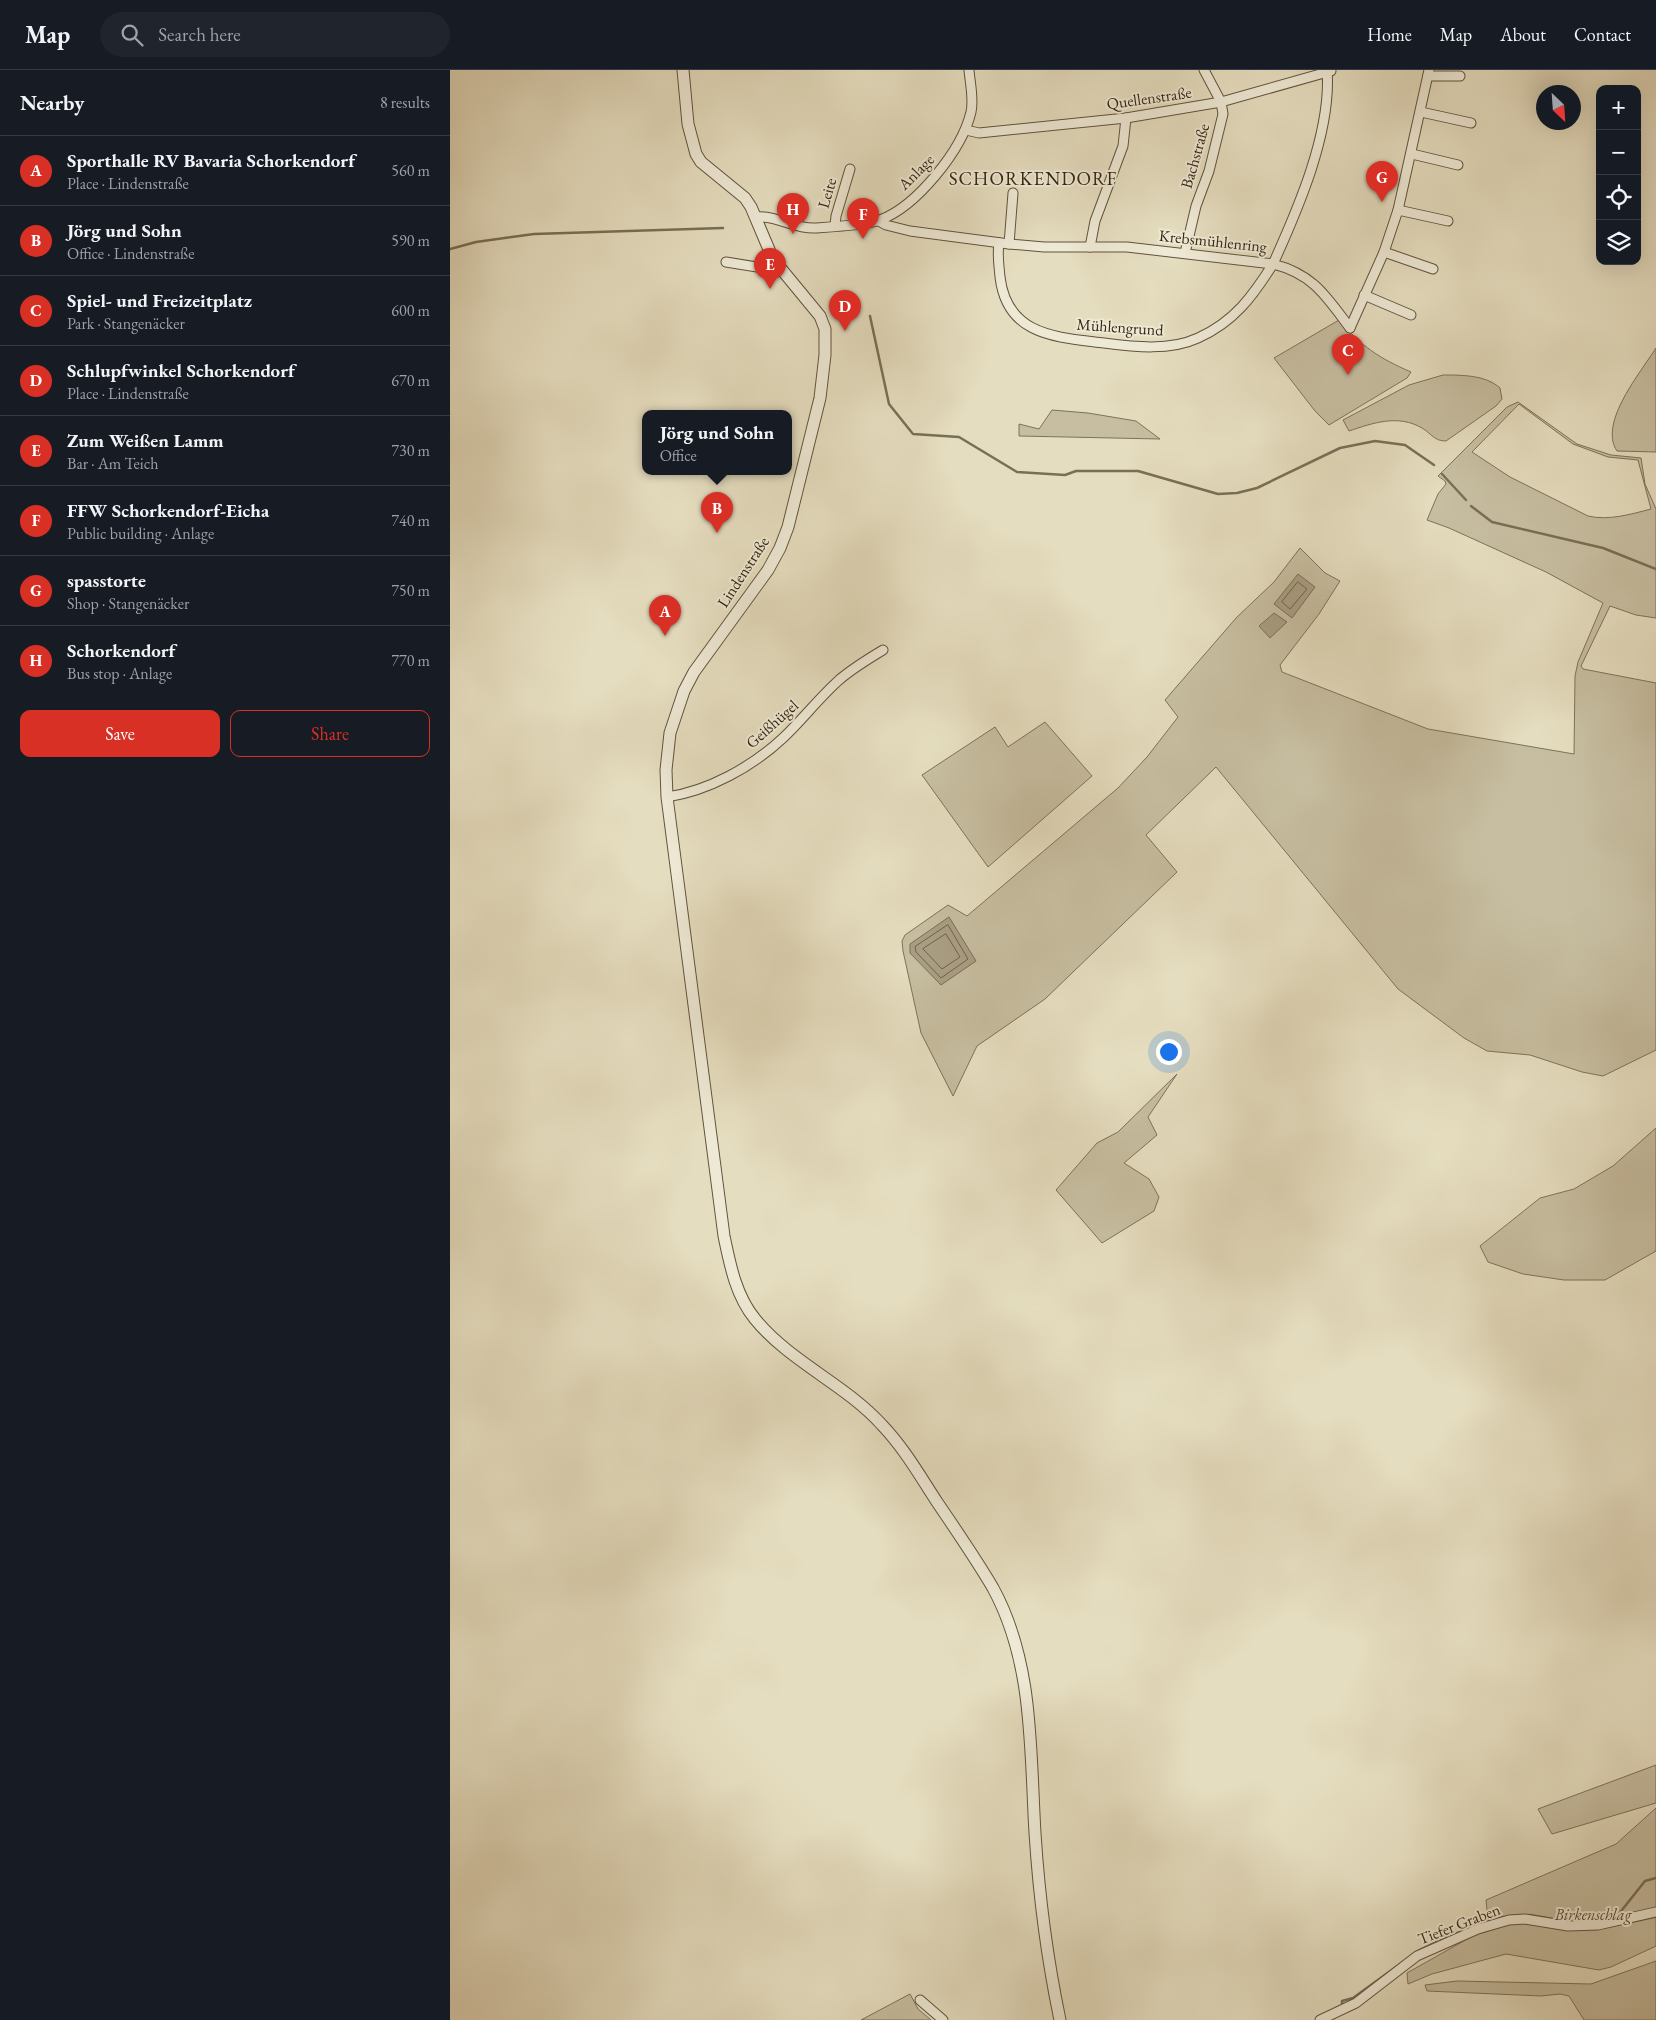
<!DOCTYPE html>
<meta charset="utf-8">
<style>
:root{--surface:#171b24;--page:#20242c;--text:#f1f3f6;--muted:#9ea1a6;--line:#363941;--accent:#d93025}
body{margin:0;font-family:"EB Garamond",serif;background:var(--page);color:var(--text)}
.controls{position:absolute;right:15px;top:15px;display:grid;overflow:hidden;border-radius:10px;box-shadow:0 5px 20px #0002}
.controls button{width:45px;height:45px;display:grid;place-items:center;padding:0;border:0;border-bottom:1px solid var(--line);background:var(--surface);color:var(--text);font:25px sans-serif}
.compass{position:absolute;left:1086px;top:15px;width:45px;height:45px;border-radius:50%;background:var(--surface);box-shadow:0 5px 20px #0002;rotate:155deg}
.you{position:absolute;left:718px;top:981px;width:18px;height:18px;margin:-12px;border:4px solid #fff;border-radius:50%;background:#1a73e8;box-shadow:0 0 0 8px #1a73e833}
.badge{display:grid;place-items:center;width:32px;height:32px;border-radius:50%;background:var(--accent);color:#fff;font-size:16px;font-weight:700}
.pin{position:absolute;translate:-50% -41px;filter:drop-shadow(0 1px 2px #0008)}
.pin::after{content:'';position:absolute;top:26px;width:18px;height:15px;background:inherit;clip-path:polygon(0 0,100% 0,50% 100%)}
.popup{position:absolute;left:192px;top:340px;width:150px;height:65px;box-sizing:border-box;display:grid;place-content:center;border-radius:10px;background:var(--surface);filter:drop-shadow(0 1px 4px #0005);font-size:16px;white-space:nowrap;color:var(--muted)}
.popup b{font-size:19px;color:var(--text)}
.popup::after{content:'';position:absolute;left:50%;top:100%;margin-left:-10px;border:10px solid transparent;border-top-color:var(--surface)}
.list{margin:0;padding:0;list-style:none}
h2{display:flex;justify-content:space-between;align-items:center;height:65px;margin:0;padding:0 20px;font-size:21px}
h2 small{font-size:16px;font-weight:400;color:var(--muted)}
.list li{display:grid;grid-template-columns:32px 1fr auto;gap:15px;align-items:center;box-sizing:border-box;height:70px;padding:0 20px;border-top:1px solid var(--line)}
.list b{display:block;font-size:19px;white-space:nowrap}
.list p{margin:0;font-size:16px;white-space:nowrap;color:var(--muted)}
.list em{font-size:16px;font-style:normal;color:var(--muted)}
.actions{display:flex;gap:10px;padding:15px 20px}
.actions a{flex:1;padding:11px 0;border:1px solid var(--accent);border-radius:10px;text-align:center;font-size:18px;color:var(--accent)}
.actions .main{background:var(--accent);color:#fff}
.icon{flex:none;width:28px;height:28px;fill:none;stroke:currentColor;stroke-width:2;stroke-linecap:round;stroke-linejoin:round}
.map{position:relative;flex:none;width:1206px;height:1950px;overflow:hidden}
header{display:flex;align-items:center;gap:30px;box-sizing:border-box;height:70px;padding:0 25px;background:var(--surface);border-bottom:1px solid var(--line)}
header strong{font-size:24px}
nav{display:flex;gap:28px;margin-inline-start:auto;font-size:18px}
.search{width:350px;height:45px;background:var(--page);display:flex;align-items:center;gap:12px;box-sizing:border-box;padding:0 18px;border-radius:28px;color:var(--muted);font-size:19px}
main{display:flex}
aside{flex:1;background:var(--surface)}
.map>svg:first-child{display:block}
</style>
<header>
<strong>Map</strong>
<div class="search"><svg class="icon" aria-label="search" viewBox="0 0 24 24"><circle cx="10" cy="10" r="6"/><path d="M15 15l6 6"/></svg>Search here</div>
<nav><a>Home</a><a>Map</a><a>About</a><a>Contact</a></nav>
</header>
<main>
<aside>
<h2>Nearby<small>8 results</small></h2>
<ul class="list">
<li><span class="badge">A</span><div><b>Sporthalle RV Bavaria Schorkendorf</b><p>Place · Lindenstraße</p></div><em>560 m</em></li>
<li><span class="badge">B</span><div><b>Jörg und Sohn</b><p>Office · Lindenstraße</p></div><em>590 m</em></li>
<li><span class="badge">C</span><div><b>Spiel- und Freizeitplatz</b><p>Park · Stangenäcker</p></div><em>600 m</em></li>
<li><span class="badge">D</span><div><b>Schlupfwinkel Schorkendorf</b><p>Place · Lindenstraße</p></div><em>670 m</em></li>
<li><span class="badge">E</span><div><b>Zum Weißen Lamm</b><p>Bar · Am Teich</p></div><em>730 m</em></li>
<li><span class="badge">F</span><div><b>FFW Schorkendorf-Eicha</b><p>Public building · Anlage</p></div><em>740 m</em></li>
<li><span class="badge">G</span><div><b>spasstorte</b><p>Shop · Stangenäcker</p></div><em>750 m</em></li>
<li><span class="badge">H</span><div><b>Schorkendorf</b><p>Bus stop · Anlage</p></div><em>770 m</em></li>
</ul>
<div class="actions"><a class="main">Save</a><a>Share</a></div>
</aside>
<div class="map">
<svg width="1206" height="1950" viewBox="0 0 1206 1950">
<rect width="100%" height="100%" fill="#e5ddbf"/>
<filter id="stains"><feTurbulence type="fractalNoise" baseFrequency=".004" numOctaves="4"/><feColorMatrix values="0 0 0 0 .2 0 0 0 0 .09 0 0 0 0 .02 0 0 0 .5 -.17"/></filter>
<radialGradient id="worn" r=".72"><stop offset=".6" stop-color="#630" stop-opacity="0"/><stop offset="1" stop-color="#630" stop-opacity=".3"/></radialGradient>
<g fill="#c7bea1" stroke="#7e7259" fill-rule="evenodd">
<path d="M889 250C912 277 929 288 961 302L957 308 879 355 865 341 824 288Z"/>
<path d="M1206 278V382L1167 381C1148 353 1191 302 1206 278Z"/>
<path d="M993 305C1012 305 1036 305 1050 318L1052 329 1046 336 996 371C984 371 982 364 972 358 948 344 923 353 899 361L893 350 959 315Z"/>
<path d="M1068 332 1127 374 1161 385 1191 388 1195 414 1206 439V548L1186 545 1160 536 1131 596 1133 599 1206 613V980L1153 1006 1132 1002 1080 985 1037 981 1014 968 948 919 766 697 696 765 727 802 595 929 527 976 503 1026 471 963 453 881 452 871 455 865 498 835 517 846 668 718 697 687 728 647 715 630 787 547 824 512 850 478 875 503 890 511 869 544 830 595 832 602 978 659 1124 684 1125 606 1128 592 1153 533 1096 502 999 458 977 450 988 424 996 414 995 411 988 406 1057 337ZM1069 334 1123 374 1158 387 1188 390 1201 439C1182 444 1158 451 1138 446L1060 407 1022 382Z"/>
<path d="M602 340 638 343 686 351 710 369 569 366V354L589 359Z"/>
<path d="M595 652 642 706 538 797 472 705 545 657 558 677Z"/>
<path d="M727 1004 698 1047 707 1065 674 1093 699 1109 709 1127 704 1141 652 1173 606 1120 647 1073 668 1062Z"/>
<path d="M1206 1058V1181L1155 1210H1114L1073 1204 1038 1192 1030 1176 1090 1128 1124 1119 1163 1096Z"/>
<path d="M1206 1695V1733L1102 1764 1088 1739Z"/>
<path d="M1206 1738V1876L1161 1897 1149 1900 1056 1884 982 1904 958 1914 957 1903 1026 1864 1039 1861 1036 1830 1166 1774Z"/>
<path d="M1206 1891V1950H1134L1119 1926 1110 1924 1091 1926 977 1921 975 1915 1007 1911 1141 1914Z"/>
<path d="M460 1924 468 1939 481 1950H411Z"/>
</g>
<g fill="#a99e84" stroke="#7a6e56">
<path d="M848 504 865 517 842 548 824 534Z"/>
<path d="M824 543 837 552 820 568 809 556Z"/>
<path d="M499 847 526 891 491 915 460 883V874Z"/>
</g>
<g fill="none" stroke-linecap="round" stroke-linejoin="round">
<g stroke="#6e624a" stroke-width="1">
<path d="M848 512 857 519 840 539 832 532Z"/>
<path d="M498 855 518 889 491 908 466 882 465 877Z"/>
<path d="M496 864 510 887 492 899 473 879Z"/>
</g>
<g stroke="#7a6e56" stroke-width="2.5">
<path d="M0 179 26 172 84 164 273 158"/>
<path d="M420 246 439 334 463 364 509 367 567 402 615 405 626 401H688L768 424 787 423 807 418 890 378 925 371 955 375 984 395"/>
<path d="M992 404 1016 430"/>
<path d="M1021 436 1042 452 1153 478 1206 499"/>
<path d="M1080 1845 1108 1850"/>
<path d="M1163 1848 1168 1845 1195 1811 1206 1808"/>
<path d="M1143 1851 1155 1849"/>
<path d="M968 1881 999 1866 1053 1847"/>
<path d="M892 1934V1931L903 1928 957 1889"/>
</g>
<defs>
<g id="minor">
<path d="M978 6H1010"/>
<path d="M971 42 1021 53"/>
<path d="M516 60 529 63 676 48 771 32 881 1"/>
<path d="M962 84 1008 95"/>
<path d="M948 140 998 151"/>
<path d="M306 147C327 145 344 159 365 158 380 157 418 155 430 150 467 136 512 80 521 42 524 29 520 13 519 0"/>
<path d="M429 151 436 155 460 161 559 174 594 177H677L823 194C848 139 882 61 877 0"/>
<path d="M385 155 386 146 400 99"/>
<path d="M549 173C547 185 549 195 550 207 557 266 606 267 654 273 685 277 720 281 748 268 784 252 803 226 823 194 863 204 876 226 900 258"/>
<path d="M559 174 563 123"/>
<path d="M640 177 645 151 673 76 676 48"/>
<path d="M934 182 983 199"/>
<path d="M735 183 746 136 759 101 773 44 771 32 754 0"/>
<path d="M276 192 319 199 328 196"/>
<path d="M914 225 961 245"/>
<path d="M900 258 934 182 948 140 979 0"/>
<path d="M217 727C258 721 302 697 333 668 352 650 369 628 389 610 403 598 418 589 433 580"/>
<path d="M470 1930 493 1950"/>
<path d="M870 1950 906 1933 967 1886 1028 1859 1059 1850 1075 1849 1118 1856 1148 1855 1206 1842"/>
</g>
<path id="tertiary" d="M233 0 238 54 246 84 251 92 295 128 301 137 323 189 370 246 375 259V285L370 328 338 457 330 478 318 500 244 602 234 621 220 663 216 700 217 727 274 1166C280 1195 286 1226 305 1249 340 1292 395 1314 432 1355 454 1378 470 1406 487 1432 506 1460 526 1489 543 1518 584 1593 580 1681 585 1763 589 1826 597 1888 610 1950"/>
</defs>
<use href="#minor" stroke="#60533c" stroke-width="11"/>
<use href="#tertiary" stroke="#60533c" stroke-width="13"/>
<use href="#minor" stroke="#eee9d5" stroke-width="9"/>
<use href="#tertiary" stroke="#eee9d5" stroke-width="11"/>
</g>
<g text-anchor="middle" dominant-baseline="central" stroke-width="4" stroke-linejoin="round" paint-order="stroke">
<g font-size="16" fill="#342511" stroke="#eee9d5">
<text transform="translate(699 28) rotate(-8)">Quellenstraße</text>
<text transform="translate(745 86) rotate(-74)">Bachstraße</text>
<text transform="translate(466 102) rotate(-45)">Anlage</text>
<text transform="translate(377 123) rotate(-74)">Leite</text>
<text transform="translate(763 171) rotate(6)">Krebsmühlenring</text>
<text transform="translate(670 257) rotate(4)">Mühlengrund</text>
<text transform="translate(293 502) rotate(-57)">Lindenstraße</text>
<text transform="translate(322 654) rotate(-42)">Geißhügel</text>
<text transform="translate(1009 1854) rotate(-21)">Tiefer Graben</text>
</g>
<g font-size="16" font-style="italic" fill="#594b35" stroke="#eee9d5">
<text x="1143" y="1844">Birkenschlag</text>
</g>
<g font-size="19" letter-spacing="1" fill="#342511" stroke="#eee9d5">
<text x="583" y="108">SCHORKENDORF</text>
</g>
</g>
<rect width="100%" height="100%" filter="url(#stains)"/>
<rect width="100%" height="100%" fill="url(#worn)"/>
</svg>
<div class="controls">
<button>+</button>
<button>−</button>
<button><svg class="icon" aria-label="locate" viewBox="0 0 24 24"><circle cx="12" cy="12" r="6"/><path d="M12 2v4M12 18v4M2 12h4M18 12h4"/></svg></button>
<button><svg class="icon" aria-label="layers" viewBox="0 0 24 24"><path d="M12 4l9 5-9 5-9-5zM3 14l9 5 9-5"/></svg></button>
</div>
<svg class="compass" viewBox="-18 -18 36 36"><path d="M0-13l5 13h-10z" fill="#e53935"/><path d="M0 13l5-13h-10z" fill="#9ea1a6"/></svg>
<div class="you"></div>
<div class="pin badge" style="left:215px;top:566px">A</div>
<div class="pin badge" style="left:267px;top:463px">B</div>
<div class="popup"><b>Jörg und Sohn</b>Office</div>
<div class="pin badge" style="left:898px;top:305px">C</div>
<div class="pin badge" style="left:395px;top:261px">D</div>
<div class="pin badge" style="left:320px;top:219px">E</div>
<div class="pin badge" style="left:413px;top:169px">F</div>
<div class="pin badge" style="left:932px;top:132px">G</div>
<div class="pin badge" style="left:343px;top:164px">H</div>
</div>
</main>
